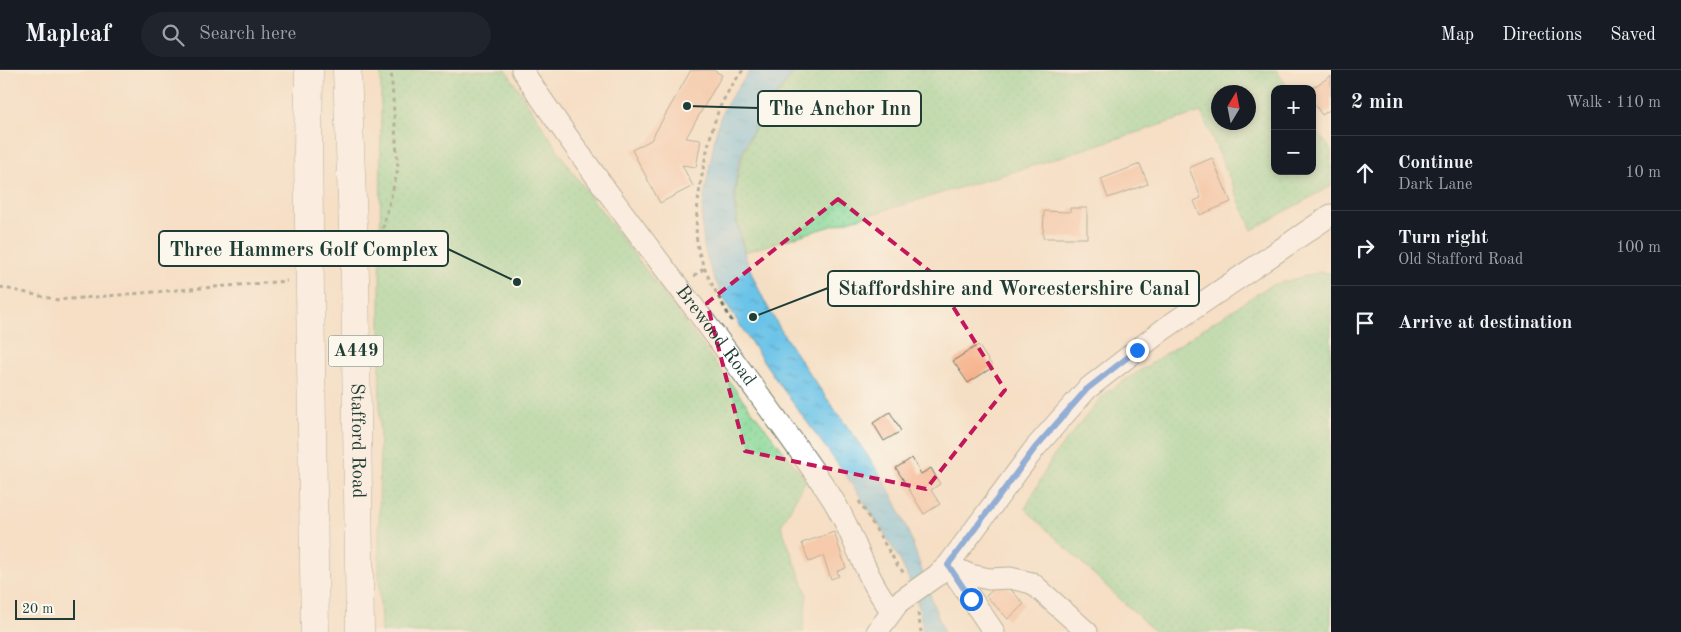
<!DOCTYPE html>
<meta charset="utf-8">
<style>
:root{--surface:#171b24;--page:#20242c;--text:#f1f3f6;--muted:#9ea1a6;--line:#363941}
body{margin:0;font-family:"Old Standard TT",serif;background:var(--page);color:var(--text)}
.controls{position:absolute;right:15px;top:15px;display:grid;overflow:hidden;border-radius:10px;box-shadow:0 2px 8px #0003}
.controls button{width:45px;height:45px;display:grid;place-items:center;padding:0;border:0;border-bottom:1px solid var(--line);background:var(--surface);color:var(--text);font:25px sans-serif}
.compass{position:absolute;left:1211px;top:15px;width:45px;height:45px;border-radius:50%;background:var(--surface);box-shadow:0 2px 8px #0003;rotate:10deg}
.scale{position:absolute;left:15px;bottom:12px;width:60px;box-sizing:border-box;padding-left:5px;border:2px solid #1f3d34;border-top:0;font-size:14px;line-height:18px;white-space:nowrap;color:#1f3d34;-webkit-text-stroke:4px #fbf7ec;paint-order:stroke}
.stop{position:absolute;width:15px;height:15px;margin:-11px;border:4px solid #1a73e8;border-radius:50%;background:#fff}
.stop.end{background:#1a73e8;border-color:#fff;box-shadow:0 1px 5px #0008}
.list{margin:0;padding:0;list-style:none}
h2{display:flex;justify-content:space-between;align-items:center;height:65px;margin:0;padding:0 20px;font-size:21px}
h2 small{font-size:16px;font-weight:400;color:var(--muted)}
.list li{display:grid;grid-template-columns:32px 1fr auto;gap:15px;align-items:center;box-sizing:border-box;height:75px;padding:0 20px;border-top:1px solid var(--line)}
.list b{display:block;font-size:19px;white-space:nowrap}
.list p{margin:0;font-size:16px;white-space:nowrap;color:var(--muted)}
.list em{font-size:16px;font-style:normal;color:var(--muted)}
.icon{flex:none;width:28px;height:28px;fill:none;stroke:currentColor;stroke-width:2;stroke-linecap:round;stroke-linejoin:round}
.map{position:relative;flex:none;width:1331px;height:562px;overflow:hidden}
header{display:flex;align-items:center;gap:30px;box-sizing:border-box;height:70px;padding:0 25px;background:var(--surface);border-bottom:1px solid var(--line)}
header strong{font-size:24px}
nav{display:flex;gap:28px;margin-inline-start:auto;font-size:18px}
.search{width:350px;height:45px;background:var(--page);display:flex;align-items:center;gap:12px;box-sizing:border-box;padding:0 18px;border-radius:28px;color:var(--muted);font-size:19px}
main{display:flex}
aside{flex:1;background:var(--surface)}
.map>svg:first-child{display:block}
</style>
<header>
<strong>Mapleaf</strong>
<div class="search"><svg class="icon" aria-label="search" viewBox="0 0 24 24"><circle cx="10" cy="10" r="6"/><path d="M15 15l6 6"/></svg>Search here</div>
<nav><a>Map</a><a>Directions</a><a>Saved</a></nav>
</header>
<main>
<div class="map">
<svg width="1331" height="562" viewBox="0 0 1331 562">
<defs>
<pattern id="grass-dots" width="8" height="8" patternUnits="userSpaceOnUse" patternTransform="scale(1.25)"><rect width="8" height="8" fill="#88d898"/><path d="M2 2h.1M6 6h.1" fill="none" stroke="#75ba84" stroke-width="1.8" stroke-linecap="round"/></pattern>
<pattern id="water-ripples" width="26" height="14" patternUnits="userSpaceOnUse" patternTransform="scale(1.25)"><rect width="26" height="14" fill="#6bc3e8"/><path d="M2 4q2-2 4 0t4 0M15 11q2-2 4 0t4 0" fill="none" stroke="#57a0bd"/></pattern>
</defs>
<rect width="100%" height="100%" fill="#fbf7ec"/>
<filter id="ink" filterUnits="userSpaceOnUse"><feTurbulence type="fractalNoise" baseFrequency=".02" numOctaves="2"/><feDisplacementMap in="SourceGraphic" scale="10" xChannelSelector="R" yChannelSelector="G"/><feConvolveMatrix kernelMatrix="1 2 1 2 8 2 1 2 1" color-interpolation-filters="sRGB"/></filter>
<filter id="wash" filterUnits="userSpaceOnUse"><feTurbulence type="fractalNoise" baseFrequency=".0096" numOctaves="4" result="noise"/><feDisplacementMap in="SourceGraphic" scale="20" xChannelSelector="R" yChannelSelector="G"/><feGaussianBlur stdDeviation="1.12" result="paint"/><feColorMatrix in="noise" values="0 0 0 0 0 0 0 0 0 0 0 0 0 0 0 0 0 1.4 0 .05"/><feComposite in="paint" operator="in"/></filter>
<g filter="url(#wash)">
<rect width="100%" height="100%" fill="#f5dfc4"/>
<g fill="url(#grass-dots)" stroke="#548a66" fill-rule="evenodd">
<path d="M381 0H506L571 100 738 323 806 410 781 456 807 524 803 562H381L379 505Z"/>
<path d="M796 0H1276L1289 19H1275V101H1312V53L1331 80V116L1252 160 1201 42 1022 99 745 182C720 102 749 61 796 0ZM1218 22H1248V52H1218Z"/>
<path d="M1320 202 1331 203V562H1155L1025 439 1052 388 1104 324 1269 216Z"/>
</g>
<path fill="url(#water-ripples)" stroke="#45808e" d="M751 0H796C777 24 751 57 741 86 705 197 831 323 884 411 912 458 923 512 944 562H923C919 519 898 485 875 449 835 385 785 327 745 263 727 235 706 201 703 167 700 145 705 121 709 99 713 81 715 58 723 41 731 26 741 13 751 0Z"/>
<g id="blocks">
<g fill="#f6b28d">
<path d="M691 0H713L722 5 686 68 701 70 696 97 682 95 693 116 660 133 632 80 651 70Z"/>
<path d="M1331 6V39L1322 45 1312 30V18Z"/>
<path d="M1212 88 1231 132 1200 145 1194 131 1201 128 1189 98Z"/>
<path d="M1140 94 1148 114 1108 128 1101 109Z"/>
<path d="M1070 138H1087V168H1043L1044 141 1070 142Z"/>
<path d="M978 275 993 297 968 313 953 291Z"/>
<path d="M890 342 901 361 884 371 873 353Z"/>
<path d="M912 388 921 404 931 398 940 414 931 420 940 434 924 444 896 398Z"/>
<path d="M834 462 846 498 837 501 839 506 831 509 823 486 809 492 802 473Z"/>
<path d="M1003 511 1024 534 1008 549 986 526Z"/>
</g>
</g>
</g>
<g filter="url(#ink)">
<use href="#blocks" fill-opacity="0" stroke="#6a7666" stroke-width="1"/>
<g fill="none" stroke-linecap="round" stroke-linejoin="round">
<defs>
<g id="minor">
<path id="s1" d="M522 0C617 144 729 276 826 419 853 457 862 505 892 541"/>
<path d="M948 495 970 505 989 509 1010 508 1032 513 1087 562"/>
<path d="M949 496 994 562"/>
<path d="M936 506 948 495 1035 378 1087 319 1164 259 1331 145"/>
<path d="M877 562 899 532"/>
</g>
<g id="highway">
<path d="M309 0 308 83 315 562"/>
<path id="s2" d="M347 0 355 208 360 562"/>
</g>
</defs>
<use href="#minor" stroke="#6a7666" stroke-width="23"/>
<use href="#highway" stroke="#6a7666" stroke-width="29"/>
<g stroke="#6a7666" stroke-width="3" stroke-dasharray="4 4" stroke-linecap="butt">
<path d="M377 173 380 170 398 99 391 0"/>
<path d="M694 206 706 197"/>
<path d="M0 217 58 230 287 211"/>
<path d="M732 251C720 229 703 202 698 178 691 148 707 71 718 42 724 27 733 13 743 0"/>
<path d="M859 431 898 496 905 504"/>
<path d="M918 543 921 562"/>
</g>
<use href="#minor" stroke="#fff" stroke-width="21"/>
<use href="#highway" stroke="#fff" stroke-width="28"/>
<defs>
<path id="minor-bridge" d="M899 532 936 506"/>
</defs>
<use href="#minor-bridge" stroke="#6a7666" stroke-width="23" stroke-linecap="butt"/>
<use href="#minor-bridge" stroke="#fff" stroke-width="21"/>
</g>
</g>
<g fill="none" stroke-linecap="round" stroke-linejoin="round" filter="url(#ink)">
<path stroke="#1a73e8" stroke-width="6" d="M971 529 948 495 1035 378 1087 319 1137 280"/>
</g>
<path d="M0 0H1331V562H0ZM838 129 932 203 1005 320 926 419 745 381 707 233Z" fill="#f5dfc4" fill-opacity=".55" fill-rule="evenodd"/>
<path fill="none" stroke="#c2185b" stroke-width="4" stroke-dasharray="10 6" stroke-linejoin="round" d="M838 129 932 203 1005 320 926 419 745 381 707 233Z"/>
<g text-anchor="middle" dominant-baseline="central" stroke-width="4" stroke-linejoin="round" paint-order="stroke">
<rect fill="#fbf7ec" stroke="#61756b" stroke-width="1" x="328.5" y="265.5" width="55" height="31" rx="4"/>
<g font-size="18" font-weight="bold" fill="#1f3d34">
<text x="356" y="281">A449</text>
</g>
<g font-size="19" fill="#1f3d34" stroke="#fbf7ec">
<text stroke="none"><textPath href="#s1" startOffset="329">Brewood Road</textPath></text>
<text stroke="none"><textPath href="#s2" startOffset="371">Stafford Road</textPath></text>
</g>
</g>
<path fill="none" stroke="#1f3d34" stroke-width="2" d="M687 36L758 38M517 212L448 179M753 247L828 218"/>
<g fill="#1f3d34" stroke="#fbf7ec" stroke-width="2">
<circle cx="687" cy="36" r="5"/>
<circle cx="517" cy="212" r="5"/>
<circle cx="753" cy="247" r="5"/>
</g>
<g fill="#fbf7ec" stroke="#1f3d34" stroke-width="2">
<rect x="758" y="21" width="163" height="35" rx="5"/>
<rect x="159" y="161" width="289" height="35" rx="5"/>
<rect x="828" y="201" width="371" height="35" rx="5"/>
</g>
<g font-size="20" text-anchor="middle" font-weight="bold" fill="#1f3d34">
<text x="840" y="45">The Anchor Inn</text>
<text x="304" y="186">Three Hammers Golf Complex</text>
<text x="1014" y="225">Staffordshire and Worcestershire Canal</text>
</g>
</svg>
<div class="controls">
<button>+</button>
<button>−</button>
</div>
<svg class="compass" viewBox="-18 -18 36 36"><path d="M0-13l5 13h-10z" fill="#e53935"/><path d="M0 13l5-13h-10z" fill="#9ea1a6"/></svg>
<div class="scale">20 m</div>
<div class="stop" style="left:971px;top:529px"></div>
<div class="stop end" style="left:1137px;top:280px"></div>
</div>
<aside>
<h2>2 min<small>Walk · 110 m</small></h2>
<ul class="list">
<li><svg class="icon" aria-label="ahead" viewBox="0 0 24 24"><path d="M12 20V5M6 11l6-6 6 6"/></svg><div><b>Continue</b><p>Dark Lane</p></div><em>10 m</em></li>
<li><svg class="icon" aria-label="right" viewBox="0 0 24 24"><path d="M7 20v-9h11M14 6l5 5-5 5"/></svg><div><b>Turn right</b><p>Old Stafford Road</p></div><em>100 m</em></li>
<li><svg class="icon" aria-label="arrive" viewBox="0 0 24 24"><path d="M6 21V4h12l-3 4 3 4H6"/></svg><div><b>Arrive at destination</b></div></li>
</ul>
</aside>
</main>
